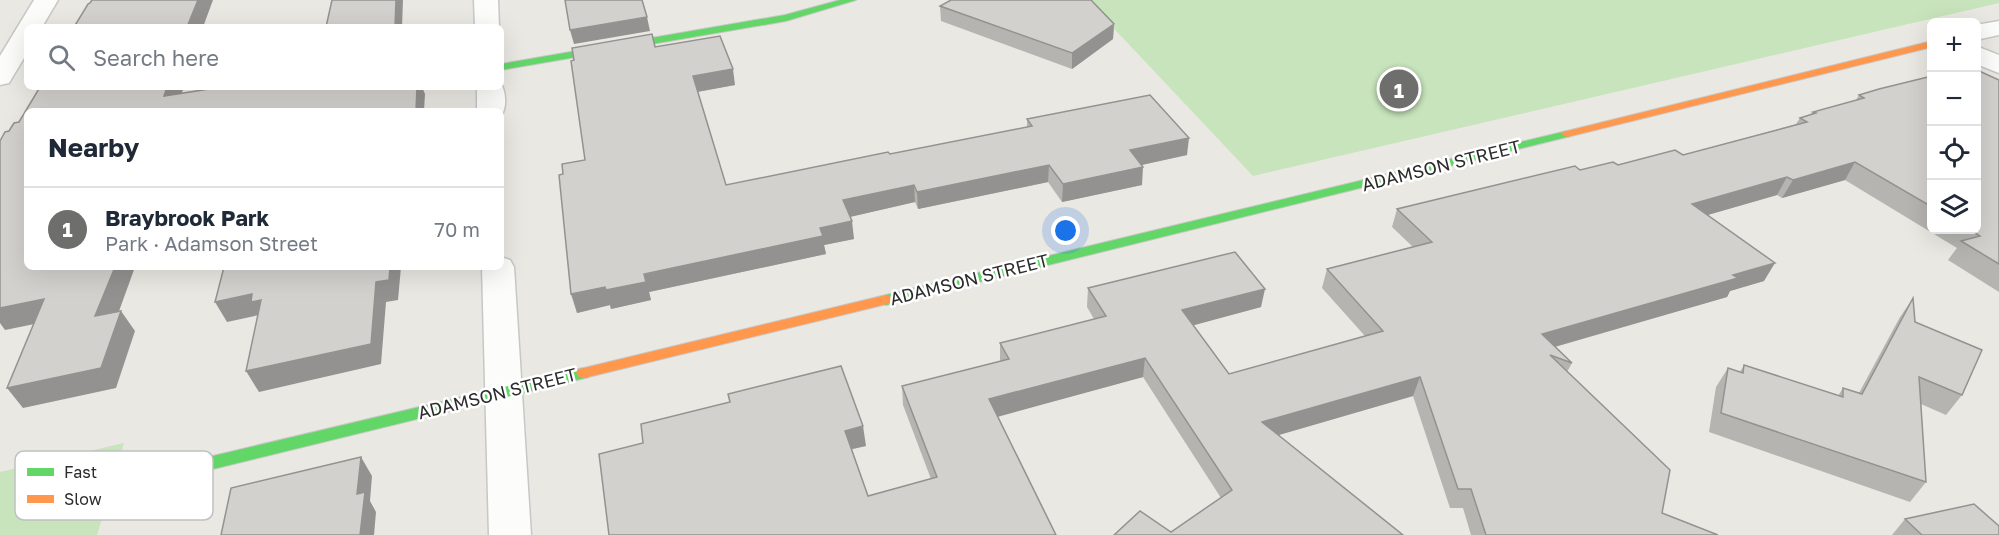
<!DOCTYPE html>
<meta charset="utf-8">
<style>
:root{--surface:#fff;--page:#f2f2f3;--text:#1f2937;--muted:#747a83;--line:#e0e1e3;--accent:#6e6e6c}
body{margin:0;font-family:"Golos Text",sans-serif;background:var(--page);color:var(--text)}
.controls{position:absolute;right:18px;top:18px;display:grid;overflow:hidden;border-radius:9px;box-shadow:0 6px 24px #0002}
.controls button{width:54px;height:54px;display:grid;place-items:center;padding:0;border:0;border-bottom:2px solid var(--line);background:var(--surface);color:var(--text);font:30px sans-serif}
.you{position:absolute;left:1066px;top:231px;width:21px;height:21px;margin:-15px;border:4px solid #fff;border-radius:50%;background:#1a73e8;box-shadow:0 0 0 9px #1a73e833}
.badge{display:grid;place-items:center;width:39px;height:39px;border-radius:50%;background:var(--accent);color:#fff;font-size:20px;font-weight:700}
.pin{position:absolute;translate:-50% -50%;border:3px solid #fff;box-shadow:0 2px 6px #0006}
.list{margin:0;padding:0;list-style:none}
h2{display:flex;justify-content:space-between;align-items:center;height:78px;margin:0;padding:0 24px;font-size:26px}
h2 small{font-size:20px;font-weight:400;color:var(--muted)}
.list li{display:grid;grid-template-columns:39px 1fr auto;gap:18px;align-items:center;box-sizing:border-box;height:84px;padding:0 24px;border-top:2px solid var(--line)}
.list b{display:block;font-size:22px;white-space:nowrap}
.list p{margin:0;font-size:20px;white-space:nowrap;color:var(--muted)}
.list em{font-size:20px;font-style:normal;color:var(--muted)}
.icon{flex:none;width:33px;height:33px;fill:none;stroke:currentColor;stroke-width:2;stroke-linecap:round;stroke-linejoin:round}
.map{position:relative;flex:none;width:1999px;height:535px;overflow:hidden}
.search{position:absolute;background:var(--surface);box-shadow:0 6px 24px #0002;left:24px;top:24px;width:480px;height:66px;display:flex;align-items:center;gap:15px;box-sizing:border-box;padding:0 21px;border-radius:9px;color:var(--muted);font-size:22px}
.panel{position:absolute;background:var(--surface);box-shadow:0 6px 24px #0002;left:24px;top:108px;width:480px;height:162px;border-radius:9px}
.map>svg:first-child{display:block}
</style>
<div class="map">
<svg width="1999" height="535" viewBox="0 0 1999 535">
<rect width="100%" height="100%" fill="#eae8e2"/>
<g fill="#c7e4bc">
<path d="M1087 0H1999V3L1253 176Z"/>
<path d="M124 443 97 535H0V472Z"/>
</g>
<g fill="none" stroke-linecap="round" stroke-linejoin="round">
<defs>
<g id="street">
<path d="M34 0H58L42 27H27V53L9 83 0 85V56Z"/>
<path d="M474 0H498L499 27H475Z"/>
<path d="M1999 21V35L1976 40V25Z"/>
<path d="M1976 46 1999 55V73L1976 64Z"/>
<path d="M501 84C506 92 507 108 501 116V111H477V87H501Z"/>
<path d="M501 257 510 260 514 267 531 535H489L482 267H501Z"/>
</g>
<g id="fast">
<path d="M840 0H856L786 21 501 70V64L785 15Z"/>
<path d="M1567 131 1573 134 1571 136 886 305 879 300 886 295Z"/>
<path d="M584 368 589 369 592 373 589 377 111 494 105 492 103 487 105 482 111 480Z"/>
</g>
<g id="slow">
<path d="M1932 41V47L1567 137 1561 134 1563 132Z"/>
<path d="M886 295 891 297 893 300 891 303 584 378 579 377 576 373 579 369 584 368Z"/>
</g>
</defs>
<use href="#street" stroke="#c7c7c7" stroke-width="3"/>
<use href="#fast" stroke="#c7c7c7" stroke-width="2"/>
<use href="#slow" stroke="#c7c7c7" stroke-width="2"/>
<use href="#street" fill="#fcfcfb" fill-rule="evenodd"/>
<use href="#fast" fill="#63d668" fill-rule="evenodd"/>
<use href="#slow" fill="#ff974d" fill-rule="evenodd"/>
</g>
<g fill="#b5b4b0">
<path d="M940 6 1114 24 1113 39 1072 69 941 21Z"/>
<path d="M655 47 735 85 698 92 726 185 890 154 1027 127V119L1187 155 1141 165 1142 185 1062 202 1048 182 918 209 915 202 850 217 854 239 824 245 826 254 649 292 651 300 611 309 610 305 577 313 563 174 585 160Z"/>
<path d="M1932 76V230H1977L1999 80V292L1948 260 1957 248 1845 180 1782 198 1777 195 1708 215 1764 281 1730 291 1727 297 1555 347 1572 363 1567 372 1662 513 1718 535H1471L1463 508H1450L1413 396 1279 435 1403 535 1171 532 1221 498 1143 377 998 416 1056 535H609L643 443 866 446 852 449 868 496 931 479 903 405 902 386 1000 361V343L1094 319 1087 307 1088 288 1261 307 1193 325 1229 374 1365 336 1322 288 1327 269 1413 247 1392 227 1397 209 1580 170 1618 165 1683 155 1796 124 1800 118 1811 114 1813 112 1856 100 1859 95Z"/>
<path d="M1913 298 1915 322 1962 395 1946 415 1921 404 1926 482 1910 502 1709 432 1716 387 1728 368 1740 372 1744 365 1838 396 1843 388 1859 393 1900 317Z"/>
<path d="M1905 519 1999 535H1892Z"/>
</g>
<g fill="#949290">
<path d="M198 0H213L203 27H187Z"/>
<path d="M396 0H403L402 27H395Z"/>
<path d="M647 17 650 31 574 44 570 30Z"/>
<path d="M1114 24 1113 39 1072 69V53Z"/>
<path d="M733 69 735 85 696 92 693 76Z"/>
<path d="M167 87H184L175 111 164 96Z"/>
<path d="M417 87H422L425 94 424 111H416Z"/>
<path d="M1189 138 1187 155 1128 168 1130 150Z"/>
<path d="M1855 162 1845 180 1782 198 1793 180Z"/>
<path d="M1049 165 1048 182 918 209 917 192Z"/>
<path d="M1143 167 1142 185 1062 202 1063 184Z"/>
<path d="M1787 177 1777 195 1683 222 1692 204Z"/>
<path d="M914 185 915 202 845 218 843 200Z"/>
<path d="M852 221 854 239 824 245 826 254 649 292 651 300 611 309 610 305 577 313 571 294 820 228Z"/>
<path d="M1775 263 1764 281 1730 291 1727 297 1533 353 1542 334 1733 275Z"/>
<path d="M115 267H135L110 336 95 316Z"/>
<path d="M390 267H401L398 300 386 302 381 364 259 392 246 371 376 282Z"/>
<path d="M1265 289 1261 307 1180 329 1182 310Z"/>
<path d="M252 294 261 300 259 315 227 322 215 302Z"/>
<path d="M0 299H44L59 319 5 330 0 323Z"/>
<path d="M121 311 135 331 116 388 23 408 7 388Z"/>
<path d="M1145 358 1143 377 990 419 989 399Z"/>
<path d="M1420 377 1413 396 1258 441 1262 422Z"/>
<path d="M863 426 866 446 848 450 845 431Z"/>
<path d="M361 457 372 476 370 501 376 512 374 535H360L357 494Z"/>
</g>
<g fill="#d3d1cd" stroke="#949290" stroke-width="1.5">
<path d="M92 0H198L187 27H74L88 4 90 3Z"/>
<path d="M332 0H396L395 27H326Z"/>
<path d="M565 0H642L647 17 570 30Z"/>
<path d="M951 0H1091L1114 24 1072 53 940 6Z"/>
<path d="M652 34 655 47 720 36 733 69 693 76 726 185 888 152 890 154 1032 126 1027 119 1150 95 1189 138 1130 150 1143 167 1063 184 1049 165 917 192 914 185 843 200 852 221 820 228 823 236 644 274 646 282 606 290 605 287 571 294 559 175 563 174 562 164 585 160 571 61 574 60 572 48Z"/>
<path d="M1977 70 1999 80V264L1961 241 1980 236 1970 230H1977Z"/>
<path d="M1932 76V207L1855 162 1793 180 1787 177 1692 204 1775 263 1733 275 1738 278 1542 334 1572 363 1550 355 1670 470 1662 513 1718 535H1486L1471 489H1458L1420 377 1262 422 1403 535H1114L1140 511 1171 532 1232 490 1145 358 989 399 1056 535H609L599 454 643 443 641 424 730 402 728 394 841 366 863 426 845 431 868 496 937 477 902 386 1009 359 1000 343 1106 316 1088 288 1235 252 1265 289 1182 310 1229 374 1383 331 1327 269 1432 242 1397 209 1575 166 1580 170 1613 162 1618 165 1675 150 1683 155 1807 122 1800 118 1816 113 1813 112 1864 98 1859 95 1879 89Z"/>
<path d="M40 87H167L164 96 222 87H417L416 111H27V267H115L95 316 121 311 101 368 7 388 44 299 0 308V141L5 132 9 131 14 123 19 122Z"/>
<path d="M224 267H390L389 280 376 282 371 344 246 371 261 300 251 302 252 294 215 302Z"/>
<path d="M1913 298 1915 322 1982 350 1962 395 1919 377 1926 482 1721 413 1728 368 1743 373 1744 365 1843 397V388L1862 394Z"/>
<path d="M361 457 357 494 365 492 360 535H221L231 488Z"/>
<path d="M1974 504 1999 526V535H1922L1905 519Z"/>
</g>
<g text-anchor="middle" dominant-baseline="central" stroke-width="5" stroke-linejoin="round" paint-order="stroke">
<g font-size="18" fill="#2c2c2c" stroke="#fff">
<text transform="translate(1441 165) rotate(-14)">ADAMSON STREET</text>
<text transform="translate(969 279) rotate(-14)">ADAMSON STREET</text>
<text transform="translate(497 393) rotate(-14)">ADAMSON STREET</text>
</g>
</g>
<rect x="15" y="451" width="198" height="69" rx="9" fill="#fff" stroke="#c0c0c0" stroke-width="1.5"/>
<rect x="27" y="468" width="27" height="8" fill="#63d668"/>
<rect x="27" y="495" width="27" height="8" fill="#ff974d"/>
<g font-size="16" fill="#2c2c2c">
<text x="64" y="478">Fast</text>
<text x="64" y="505">Slow</text>
</g>
</svg>
<div class="controls">
<button>+</button>
<button>−</button>
<button><svg class="icon" aria-label="locate" viewBox="0 0 24 24"><circle cx="12" cy="12" r="6"/><path d="M12 2v4M12 18v4M2 12h4M18 12h4"/></svg></button>
<button><svg class="icon" aria-label="layers" viewBox="0 0 24 24"><path d="M12 4l9 5-9 5-9-5zM3 14l9 5 9-5"/></svg></button>
</div>
<div class="you"></div>
<div class="pin badge" style="left:1399px;top:89px">1</div>
<div class="search"><svg class="icon" aria-label="search" viewBox="0 0 24 24"><circle cx="10" cy="10" r="6"/><path d="M15 15l6 6"/></svg>Search here</div>
<section class="panel">
<h2>Nearby<small></small></h2>
<ul class="list">
<li><span class="badge">1</span><div><b>Braybrook Park</b><p>Park · Adamson Street</p></div><em>70 m</em></li>
</ul>
</section>
</div>
